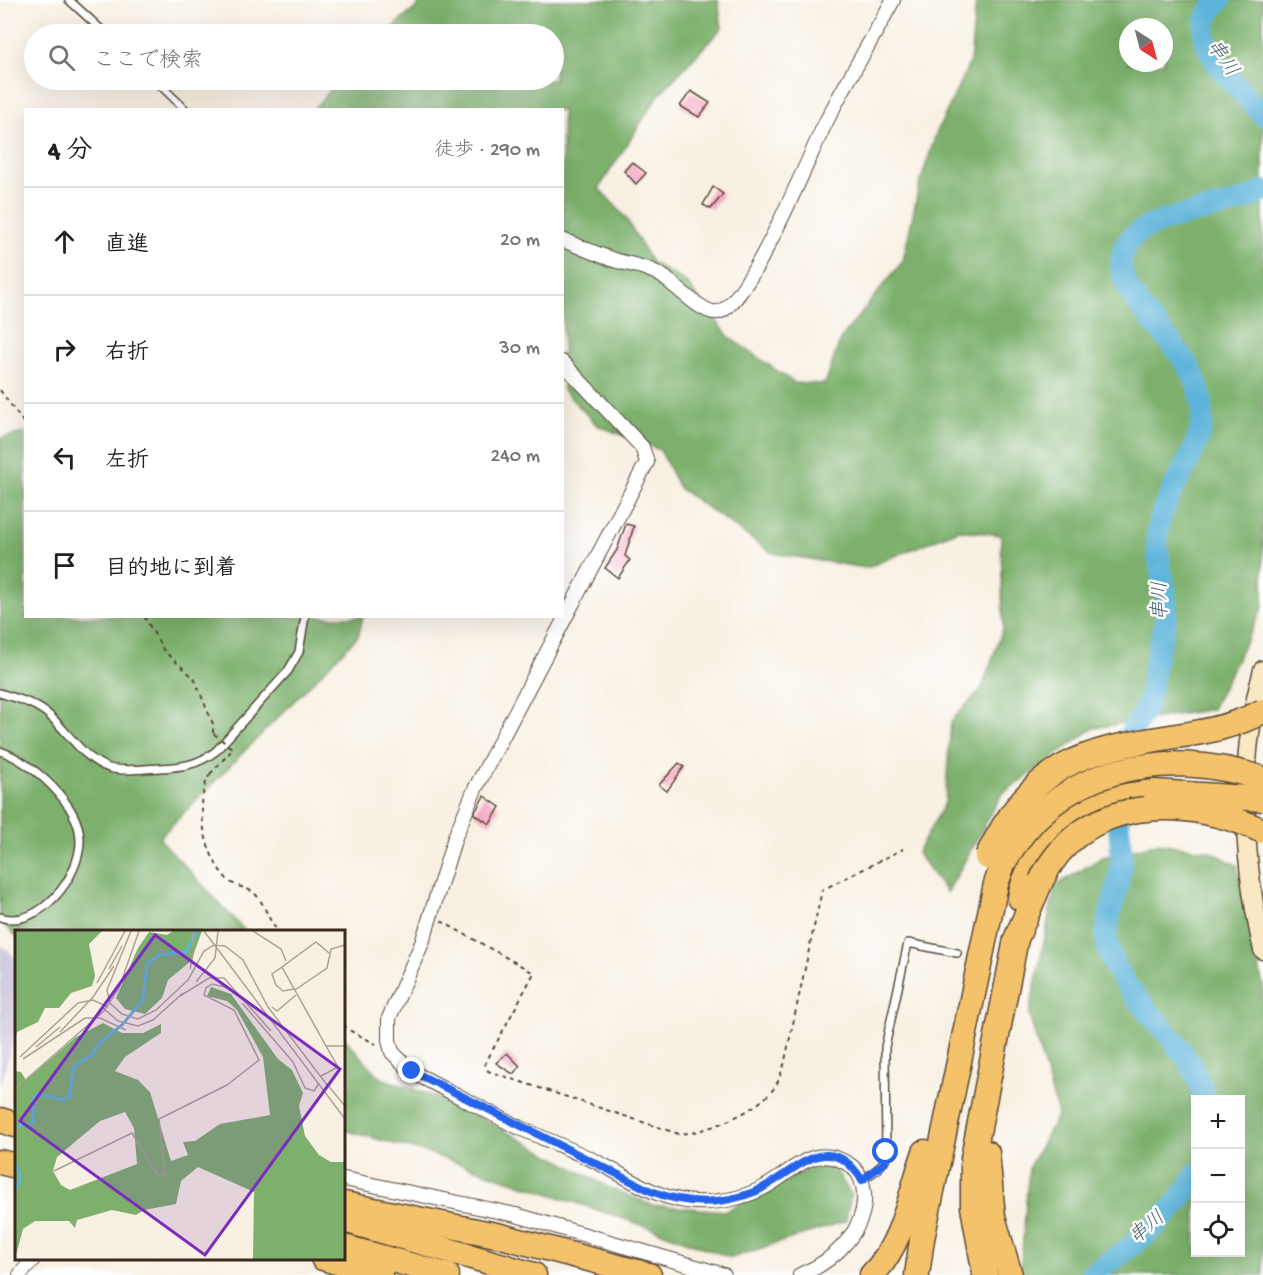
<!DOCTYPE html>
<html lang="ja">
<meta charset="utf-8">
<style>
:root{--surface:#fff;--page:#f2f2f2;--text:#202124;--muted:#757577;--line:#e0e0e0}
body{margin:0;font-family:"Gochi Hand","Klee One",sans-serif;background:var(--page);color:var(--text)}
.controls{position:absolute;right:18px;bottom:18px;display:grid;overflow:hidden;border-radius:0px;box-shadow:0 6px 24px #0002}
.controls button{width:54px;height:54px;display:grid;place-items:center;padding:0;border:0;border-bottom:2px solid var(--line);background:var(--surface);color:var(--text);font:30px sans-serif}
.compass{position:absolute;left:1119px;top:18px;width:54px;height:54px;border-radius:50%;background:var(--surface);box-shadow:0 6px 24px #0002;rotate:144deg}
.stop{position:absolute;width:18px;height:18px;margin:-14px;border:4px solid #2563eb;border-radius:50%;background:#fff}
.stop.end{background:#2563eb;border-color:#fff;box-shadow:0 2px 6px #0008}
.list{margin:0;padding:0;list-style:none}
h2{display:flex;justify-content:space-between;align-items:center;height:78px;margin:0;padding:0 24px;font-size:26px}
h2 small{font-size:20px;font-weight:400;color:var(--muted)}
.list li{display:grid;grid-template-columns:39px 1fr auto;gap:18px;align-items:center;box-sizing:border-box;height:108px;padding:0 24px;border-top:2px solid var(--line)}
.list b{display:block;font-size:22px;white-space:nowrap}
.list em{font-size:20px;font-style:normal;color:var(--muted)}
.icon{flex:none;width:33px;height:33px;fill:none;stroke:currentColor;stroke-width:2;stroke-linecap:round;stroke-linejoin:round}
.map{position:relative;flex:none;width:1263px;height:1275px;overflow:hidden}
.search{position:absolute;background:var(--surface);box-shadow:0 6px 24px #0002;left:24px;top:24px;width:540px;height:66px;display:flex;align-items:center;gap:15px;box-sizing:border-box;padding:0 21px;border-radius:33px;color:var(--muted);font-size:22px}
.panel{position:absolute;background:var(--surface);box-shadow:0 6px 24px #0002;left:24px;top:108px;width:540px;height:510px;border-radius:0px}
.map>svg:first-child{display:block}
</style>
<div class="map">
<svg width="1263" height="1275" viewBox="0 0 1263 1275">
<rect width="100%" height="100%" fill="#fff"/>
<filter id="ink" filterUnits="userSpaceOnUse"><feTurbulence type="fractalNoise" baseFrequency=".0167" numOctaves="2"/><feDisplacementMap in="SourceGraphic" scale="12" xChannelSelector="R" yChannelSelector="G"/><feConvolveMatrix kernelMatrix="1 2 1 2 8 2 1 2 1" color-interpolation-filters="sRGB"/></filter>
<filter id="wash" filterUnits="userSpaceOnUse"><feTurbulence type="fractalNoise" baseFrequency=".008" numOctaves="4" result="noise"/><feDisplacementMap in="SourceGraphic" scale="24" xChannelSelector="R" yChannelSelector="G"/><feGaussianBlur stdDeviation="1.35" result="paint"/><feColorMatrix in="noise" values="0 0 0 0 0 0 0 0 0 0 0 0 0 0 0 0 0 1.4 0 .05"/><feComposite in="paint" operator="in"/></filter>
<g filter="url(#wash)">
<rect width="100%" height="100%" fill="#f8f0e2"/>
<path fill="#c9bfd7" d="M0 944 16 958V1030L0 1087Z"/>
<g fill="#7cb06c" stroke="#5c6d45" stroke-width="1.5" fill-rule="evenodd">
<path d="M421 0H718L722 28 658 96 599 188 626 218 651 262 686 282 730 338 795 383 825 384 841 338 903 261 919 186 936 134 970 62 976 0H1263V607L1212 709 1094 728 1002 794 947 893 917 853 945 803 951 721 982 688 1003 628 1001 535 959 530 866 568 772 553 679 488 660 450 597 425 563 390 562 110H313L339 80H554V34H385L418 6ZM1128 27H1164V63H1128Z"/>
<path d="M25 433 26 616 363 617 358 636 159 838 245 931 16 932V936L0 921V438Z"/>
<path d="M1158 843 1210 851 1237 865 1263 986V1275H1020L1029 1167 1058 1114 1029 1015 1055 886 1103 857ZM1196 1100H1240V1252H1196Z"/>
<path d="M344 1038 381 1078 454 1103 612 1189 652 1205 726 1211 809 1169 823 1166 836 1170 851 1195 846 1221 731 1258 654 1229 428 1153 344 1130Z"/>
</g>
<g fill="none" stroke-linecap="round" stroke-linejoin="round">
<g stroke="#5db4da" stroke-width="22">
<path d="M1220 0C1176 42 1236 81 1263 115"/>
<path d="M1118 759C1123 738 1138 726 1146 707 1152 692 1152 674 1156 658 1159 644 1165 629 1166 614 1169 586 1153 558 1158 529 1166 483 1212 447 1201 397 1190 347 1137 318 1123 276 1120 265 1121 254 1126 245 1143 212 1232 213 1263 191"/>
<path d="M1116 798C1117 820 1123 843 1121 866 1119 894 1099 928 1110 955 1131 1009 1193 1042 1205 1100"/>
<path d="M1091 1275C1132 1246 1172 1220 1196 1174"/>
</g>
</g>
<g id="blocks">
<g fill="#f6abc5">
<path d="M691 91 710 103 699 117 680 106Z"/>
<path d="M632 162 646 173 636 184 624 171Z"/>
<path d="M713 187 723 194 711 209 703 205Z"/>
<path d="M626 524 634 526 625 556 630 560 618 578 605 568 617 550Z"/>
<path d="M679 763 684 767 667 791 659 785Z"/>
<path d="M484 796 500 807 490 824 474 814Z"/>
<path d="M507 1053 520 1066 513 1074 496 1063Z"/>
</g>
</g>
</g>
<g filter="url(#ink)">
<use href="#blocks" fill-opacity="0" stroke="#57483b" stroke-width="1.5"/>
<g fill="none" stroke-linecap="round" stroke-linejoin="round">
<defs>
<g id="service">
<path d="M69 0 106 34"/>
<path d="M155 80 186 110"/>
<path d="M0 693C18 699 36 703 50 716 69 733 84 760 109 768 125 772 143 769 160 768 182 767 198 765 216 751L288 671 299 652 305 616"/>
<path d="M0 751C31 761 80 804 80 840 81 876 39 930 0 917"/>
<path d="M862 1180 878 1169 886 1158 885 1047 908 943 957 953"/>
</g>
<g id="minor">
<path d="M562 240C579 246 596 254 614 260 631 265 650 267 665 278 677 287 704 315 718 312 748 307 809 156 825 124 846 82 871 42 893 0"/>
<path d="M562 362 642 447 647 462 475 789 455 837 422 943 389 1018V1040L392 1052 412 1072C448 1090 484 1110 520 1128 545 1139 570 1149 595 1161 628 1177 657 1200 695 1202 719 1203 744 1198 765 1187 792 1172 812 1144 845 1162 855 1167 861 1176 863 1186 871 1227 835 1261 800 1275"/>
<path d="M344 1179 516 1215 724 1275"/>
<path d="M20 1275 34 1258"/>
</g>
<path id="secondary" d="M1263 670C1237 762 1242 857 1263 950"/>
<g id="motorway">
<path d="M1020 898C1022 883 1029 869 1037 855 1064 811 1106 796 1155 792"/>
<path d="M0 1120 16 1125"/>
<path d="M987 1153 993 1217 1010 1275"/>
<path d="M0 1162 16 1166"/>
<path d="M344 1204 501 1236 649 1275"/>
<path d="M344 1220 534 1275"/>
<path d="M344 1247 447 1275"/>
<path d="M323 1258 380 1275"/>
<path d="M872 1275C904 1242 910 1193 925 1152"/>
<path d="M917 1275 922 1239 996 884 1003 864"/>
<path d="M985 1275 973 1207V1158L1016 939 1041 881"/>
</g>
</defs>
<use href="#service" stroke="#57483b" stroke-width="10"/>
<use href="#minor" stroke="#57483b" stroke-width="16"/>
<use href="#secondary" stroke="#57483b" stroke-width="21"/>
<use href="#motorway" stroke="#57483b" stroke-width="27"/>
<g stroke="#57483b" stroke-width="2" stroke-dasharray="4.5 4.5" stroke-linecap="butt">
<path d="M0 390 26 426"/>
<path d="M144 616 164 651 194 678 213 724V733"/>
<path d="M210 774C193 802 205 859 229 881 236 887 247 887 254 893 265 902 268 922 279 932"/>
<path d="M441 921 534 973 485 1064 488 1071 679 1134C708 1132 757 1112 775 1087 779 1081 781 1072 784 1065L822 890 903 849"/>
<path d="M344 1024 347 1029 376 1044"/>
</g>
<use href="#service" stroke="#fff" stroke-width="7"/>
<use href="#minor" stroke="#fff" stroke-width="14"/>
<use href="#secondary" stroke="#fae7c3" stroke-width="18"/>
<use href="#motorway" stroke="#f3c26a" stroke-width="24"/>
<defs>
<g id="motorway-bridge">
<path d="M1155 792 1263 799"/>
<path d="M987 857C1032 764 1079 751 1176 736 1206 732 1236 726 1263 711"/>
<path d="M1003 864C1055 766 1163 746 1263 779"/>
<path d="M1041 881C1083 794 1185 795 1263 831"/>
</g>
</defs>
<use href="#motorway-bridge" stroke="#57483b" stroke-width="27" stroke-linecap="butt"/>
<path stroke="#57483b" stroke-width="2" stroke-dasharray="4.5 4.5" stroke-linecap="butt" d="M210 774 233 749 213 733"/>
<use href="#motorway-bridge" stroke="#f3c26a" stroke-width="24"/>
</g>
</g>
<g fill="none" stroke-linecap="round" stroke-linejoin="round" filter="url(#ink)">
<path stroke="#2563eb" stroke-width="8" d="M412 1071 651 1191C684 1204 719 1206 754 1192 792 1177 827 1124 862 1180L884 1163 886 1152"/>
</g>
<g text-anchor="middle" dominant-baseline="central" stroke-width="5" stroke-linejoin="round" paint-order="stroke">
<g font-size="20" font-style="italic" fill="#496169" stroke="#fff">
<text transform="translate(1221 59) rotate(55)">串川</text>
<text transform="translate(1162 601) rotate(-91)">串川</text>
<text transform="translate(1148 1229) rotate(-40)">串川</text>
</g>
</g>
<g transform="translate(15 930)">
<rect width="330" height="330" fill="#f8f0e2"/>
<path d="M0 1H87L74 14 80 46 77 56 56 63 44 78H30L23 92 2 102 0 110ZM158 1H187L176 31 153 50 147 68 130 84 110 79 101 68 123 18 134 2 152 5ZM196 57 216 64 263 129 277 140 288 163 284 176 290 206 304 225 316 232H330V329H238L239 262 183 237 166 251 161 274 129 280 121 285 97 280 62 290 60 298 54 291H20L8 299 0 329V141L6 142 11 150 61 107 88 93 107 103H128L146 94V103L110 127 100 141 123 150 135 162 156 231 173 225 168 212 180 211 205 194 255 185 248 127 222 80 212 71 192 66ZM110 182 119 198 122 234 55 260 46 255 38 241 42 227 85 191Z" fill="#7cb06c" fill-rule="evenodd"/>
<path fill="none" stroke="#5db4da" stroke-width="3" d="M0 197 18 193V170L22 164 48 170 54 168 59 136 77 125 85 112 107 95 128 70 132 34 144 25 171 22 182 1M0 233 6 248 0 262"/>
<path fill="none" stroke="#aca194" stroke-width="1.5" d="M116 1 92 60 95 73 107 84 123 89 141 80 173 50 189 21 199 15 210 16 228 30 253 77 312 155M189 1 330 189M238 1 266 19 271 31M314 23 301 12 267 37 311 116H330M267 37 257 44 261 55 268 61 279 59M94 39 107 16M175 39 179 20 177 1M181 52 200 28 203 1M82 53 110 1M280 60 312 38 316 19 330 15M165 66 194 48H209L256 101M227 73 278 132 290 158 299 161 304 153M87 77 103 91 123 96 138 90 168 63M257 77 262 81 281 65M45 102 78 67 99 36M21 117 45 97M5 127 63 73 78 70 93 77M8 129 70 88H85L111 100M306 146 323 137 311 116M311 153 330 176M0 159 89 81 104 58 124 1M39 241 117 203 143 246 150 245 144 189 212 155 244 130 219 80 189 65 191 58 197 54 215 58"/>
<path fill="#7b2cbf" fill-opacity="0.15" stroke="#7b2cbf" stroke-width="3" d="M140 5 325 139 190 325 5 191Z"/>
<rect width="330" height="330" fill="none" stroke="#3b2a1e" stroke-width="3"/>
</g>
</svg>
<div class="controls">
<button>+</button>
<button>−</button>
<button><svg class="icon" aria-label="locate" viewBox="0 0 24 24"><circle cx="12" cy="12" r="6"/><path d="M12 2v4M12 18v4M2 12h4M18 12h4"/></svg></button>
</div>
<svg class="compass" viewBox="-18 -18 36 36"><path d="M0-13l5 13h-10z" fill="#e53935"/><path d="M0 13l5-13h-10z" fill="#757577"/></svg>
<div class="stop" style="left:886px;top:1152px"></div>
<div class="stop end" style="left:412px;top:1071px"></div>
<div class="search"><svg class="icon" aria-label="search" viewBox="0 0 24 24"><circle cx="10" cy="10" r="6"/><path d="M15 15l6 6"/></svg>ここで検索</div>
<section class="panel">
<h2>4 分<small>徒歩 · 290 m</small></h2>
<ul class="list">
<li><svg class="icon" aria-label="ahead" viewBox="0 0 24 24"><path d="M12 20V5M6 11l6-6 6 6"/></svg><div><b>直進</b></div><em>20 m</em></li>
<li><svg class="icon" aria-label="right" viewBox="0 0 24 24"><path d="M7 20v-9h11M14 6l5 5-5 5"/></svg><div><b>右折</b></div><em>30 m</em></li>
<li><svg class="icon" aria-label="left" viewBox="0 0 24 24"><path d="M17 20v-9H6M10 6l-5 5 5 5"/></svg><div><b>左折</b></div><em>240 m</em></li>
<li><svg class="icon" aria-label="arrive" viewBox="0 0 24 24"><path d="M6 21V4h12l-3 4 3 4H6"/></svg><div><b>目的地に到着</b></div></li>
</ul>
</section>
</div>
